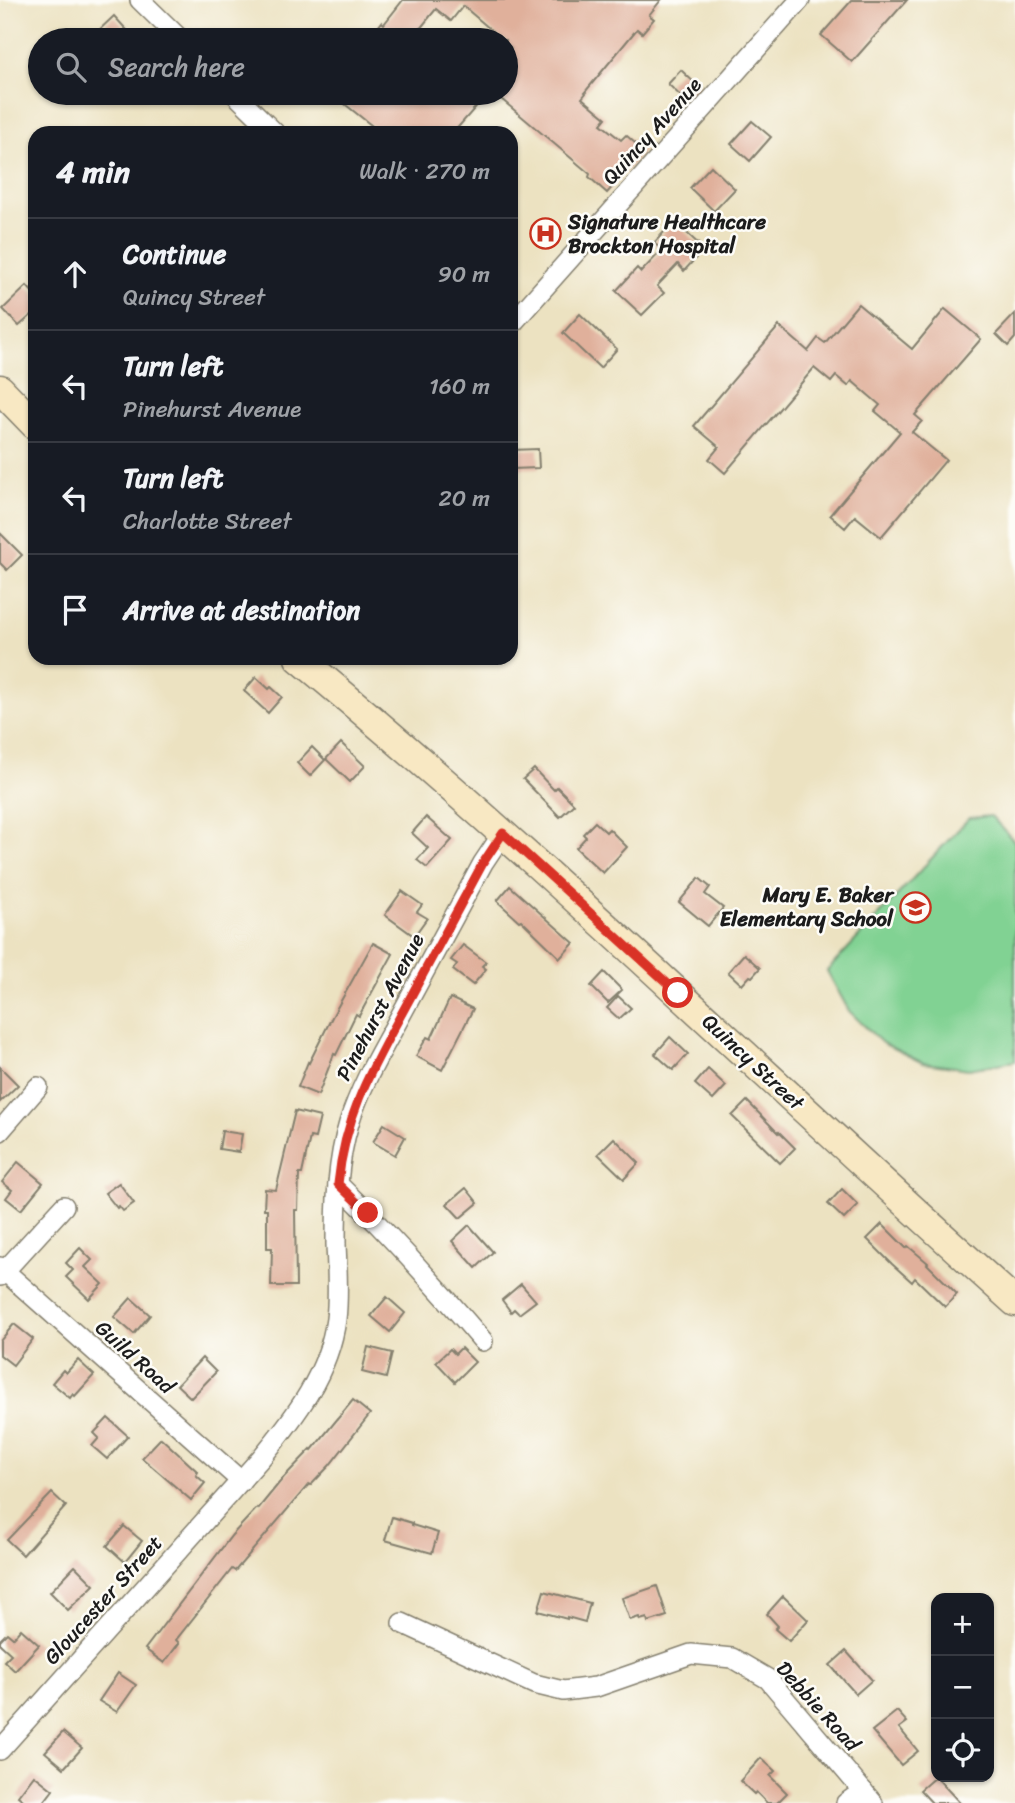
<!DOCTYPE html>
<meta charset="utf-8">
<style>
:root{--surface:#171b24;--page:#20242c;--text:#f1f3f6;--muted:#9ea1a6;--line:#363941}
body{margin:0;font-family:Sriracha,sans-serif;background:var(--page);color:var(--text)}
.controls{position:absolute;right:21px;bottom:21px;display:grid;overflow:hidden;border-radius:14px;box-shadow:0 2px 5px #0004}
.controls button{width:63px;height:63px;display:grid;place-items:center;padding:0;border:0;border-bottom:2px solid var(--line);background:var(--surface);color:var(--text);font:35px sans-serif}
.stop{position:absolute;width:21px;height:21px;margin:-16px;border:5px solid #d93025;border-radius:50%;background:#fff}
.stop.end{background:#d93025;border-color:#fff;box-shadow:0 2px 7px #0008}
.list{margin:0;padding:0;list-style:none}
h2{display:flex;justify-content:space-between;align-items:center;height:91px;margin:0;padding:0 28px;font-size:30px}
h2 small{font-size:23px;font-weight:400;color:var(--muted)}
.list li{display:grid;grid-template-columns:46px 1fr auto;gap:21px;align-items:center;box-sizing:border-box;height:112px;padding:0 28px;border-top:2px solid var(--line)}
.list b{display:block;font-size:26px;white-space:nowrap}
.list p{margin:0;font-size:23px;white-space:nowrap;color:var(--muted)}
.list em{font-size:23px;font-style:normal;color:var(--muted)}
.icon{flex:none;width:38px;height:38px;fill:none;stroke:currentColor;stroke-width:2;stroke-linecap:round;stroke-linejoin:round}
.map{position:relative;flex:none;width:1015px;height:1803px;overflow:hidden}
.search{position:absolute;background:var(--surface);box-shadow:0 2px 5px #0004;left:28px;top:28px;width:490px;height:77px;display:flex;align-items:center;gap:18px;box-sizing:border-box;padding:0 24px;border-radius:38px;color:var(--muted);font-size:26px}
.panel{position:absolute;background:var(--surface);box-shadow:0 2px 5px #0004;left:28px;top:126px;width:490px;height:539px;border-radius:21px}
.map>svg:first-child{display:block}
</style>
<div class="map">
<svg width="1015" height="1803" viewBox="0 0 1015 1803">
<rect width="100%" height="100%" fill="#fdfcf7"/>
<filter id="ink" filterUnits="userSpaceOnUse"><feTurbulence type="fractalNoise" baseFrequency=".0143" numOctaves="2"/><feDisplacementMap in="SourceGraphic" scale="14" xChannelSelector="R" yChannelSelector="G"/><feConvolveMatrix kernelMatrix="1 2 1 2 8 2 1 2 1" color-interpolation-filters="sRGB"/></filter>
<filter id="wash" filterUnits="userSpaceOnUse"><feTurbulence type="fractalNoise" baseFrequency=".00686" numOctaves="4" result="noise"/><feDisplacementMap in="SourceGraphic" scale="28" xChannelSelector="R" yChannelSelector="G"/><feGaussianBlur stdDeviation="1.57" result="paint"/><feColorMatrix in="noise" values="0 0 0 0 0 0 0 0 0 0 0 0 0 0 0 0 0 1.4 0 .05"/><feComposite in="paint" operator="in"/></filter>
<g filter="url(#wash)">
<rect width="100%" height="100%" fill="#ece2c1"/>
<path fill="#81d293" stroke="#4e7758" stroke-width="2" d="M991 816 1015 842V1061L969 1069 923 1063 882 1043 849 1011 827 971 969 818Z"/>
<g id="blocks">
<g fill="#e0b09b">
<path d="M403 0H661L649 15 654 19 642 33 637 29 585 92 586 93 582 98 606 118 601 124 621 140 626 135 644 151 607 193 589 177 590 174 494 93H506V55L511 48 506 43V40H503L463 6 451 21 436 9 411 40H368L382 22 384 24Z"/>
<path d="M852 0H907L852 62 821 35Z"/>
<path d="M114 16 136 40H104L97 32Z"/>
<path d="M681 70 700 88 687 102 668 84Z"/>
<path d="M331 93H488L453 133H381Z"/>
<path d="M752 121 771 137 750 161 731 144Z"/>
<path d="M711 166 735 189 714 211 690 188Z"/>
<path d="M674 221 704 249 684 271 678 264 657 286 664 293 642 315 616 291 637 268 641 272 662 250 654 243Z"/>
<path d="M27 286 35 295V312L19 326 3 309Z"/>
<path d="M858 304 912 349 945 309 981 339 915 415 922 421 912 432 946 460 881 537 855 516 845 528 830 515 900 432 875 411 880 405 852 381 848 386 836 376 831 382 814 368 725 473 709 459 719 447 694 426 779 326 808 351 818 338 825 343Z"/>
<path d="M580 314 617 349 600 368 563 333Z"/>
<path d="M1015 314V338L1008 346 996 334Z"/>
<path d="M538 449 539 468 511 469V450Z"/>
<path d="M0 533 22 555 7 570 0 563Z"/>
<path d="M256 677 269 689 271 687 282 697 268 713 244 691Z"/>
<path d="M341 743 365 766 350 782 326 759Z"/>
<path d="M312 747 325 760 310 776 297 763Z"/>
<path d="M534 769 554 790 557 787 574 804 560 817 523 779Z"/>
<path d="M426 817 452 840 427 868 417 860 428 848 412 833Z"/>
<path d="M595 822 606 832 609 829 627 847 603 873 576 848 586 837 583 834Z"/>
<path d="M699 878 710 887 705 894 723 908 708 926 679 902Z"/>
<path d="M510 886 574 943 560 958 521 920 519 921 497 901Z"/>
<path d="M402 891 422 905 417 912 427 918 414 936 385 915Z"/>
<path d="M373 943 393 954 359 1016 356 1014 336 1055 334 1054 318 1095 298 1087 308 1062 309 1063 332 1017Z"/>
<path d="M463 945 486 962 482 966 486 969 473 985 453 970 457 964 451 960Z"/>
<path d="M744 954 760 968 752 977 750 976 742 985 728 972Z"/>
<path d="M604 972 622 990 608 1003 591 986Z"/>
<path d="M618 996 631 1008 619 1019 607 1008Z"/>
<path d="M450 998 473 1009 442 1070 416 1056 427 1037 431 1039Z"/>
<path d="M670 1037 688 1054 673 1070 655 1054Z"/>
<path d="M0 1067 18 1085 0 1102Z"/>
<path d="M708 1069 726 1086 713 1100 695 1084Z"/>
<path d="M747 1101 778 1133 779 1132 795 1148 780 1163 732 1116Z"/>
<path d="M295 1111 320 1117 315 1138 310 1137 302 1174H299L298 1210H295L296 1286H271L272 1248H267V1209H264L265 1189 276 1190Z"/>
<path d="M384 1124 405 1137 395 1155 373 1142Z"/>
<path d="M222 1131 242 1134 239 1152 219 1149Z"/>
<path d="M614 1138 639 1163 624 1179 598 1154Z"/>
<path d="M18 1162 43 1183 21 1210 6 1198 12 1190 2 1182Z"/>
<path d="M119 1183 134 1203 123 1211 119 1206 117 1208 105 1193Z"/>
<path d="M466 1188 478 1203 460 1218 447 1204Z"/>
<path d="M842 1189 858 1205 844 1219 828 1204Z"/>
<path d="M882 1224 906 1248 908 1246 928 1263 927 1264 957 1294 945 1307 915 1278 912 1282 892 1264 867 1239Z"/>
<path d="M469 1225 493 1252 476 1268 452 1241Z"/>
<path d="M80 1248 92 1260 85 1267 103 1284 89 1299 66 1277 73 1270 66 1263Z"/>
<path d="M521 1284 536 1301 519 1314 514 1309 511 1312 502 1300Z"/>
<path d="M387 1297 405 1313 390 1332 371 1316Z"/>
<path d="M131 1298 150 1315 134 1334 114 1317Z"/>
<path d="M14 1324 33 1339 13 1365 0 1355V1341Z"/>
<path d="M368 1347 392 1353 386 1378 362 1372Z"/>
<path d="M461 1348 475 1362 455 1382 436 1362 450 1349 455 1354Z"/>
<path d="M202 1358 216 1372 191 1398 177 1385Z"/>
<path d="M78 1360 94 1375 75 1396 73 1394 70 1398 52 1383 63 1370 66 1373Z"/>
<path d="M353 1400 370 1414 329 1466 311 1485 309 1484 235 1571 232 1569 176 1640 179 1643 164 1663 145 1649 232 1535 257 1508 258 1509 284 1477 311 1449 312 1450Z"/>
<path d="M108 1418 128 1436 107 1459 92 1446 99 1438 94 1433Z"/>
<path d="M161 1438 198 1472 196 1475 205 1483 191 1500 142 1458Z"/>
<path d="M52 1493 66 1506 23 1555 7 1540Z"/>
<path d="M392 1517 412 1523V1525L438 1533 432 1553 385 1540Z"/>
<path d="M124 1526 142 1541 125 1562 107 1546Z"/>
<path d="M75 1566 94 1585 68 1610 50 1592Z"/>
<path d="M657 1586 667 1616 648 1622 647 1618 640 1620 639 1617 630 1620 622 1598Z"/>
<path d="M544 1591 590 1603 585 1622 567 1617V1619L538 1611Z"/>
<path d="M783 1596 808 1620 789 1641 775 1629 778 1626 767 1614Z"/>
<path d="M21 1629 39 1645 15 1671 4 1661 11 1654 0 1644V1640L7 1633 13 1638Z"/>
<path d="M846 1651 872 1680 856 1694 830 1665Z"/>
<path d="M118 1673 136 1685 117 1712 99 1701Z"/>
<path d="M897 1711 907 1722 899 1728 918 1751 901 1765 872 1731Z"/>
<path d="M63 1732 82 1748 64 1768 45 1752Z"/>
<path d="M761 1758 775 1771 770 1776 787 1793 777 1803H767L756 1792 754 1794 740 1781Z"/>
<path d="M34 1775 53 1790 43 1803H27L18 1796Z"/>
<path d="M936 1776V1777L960 1803H932L920 1790Z"/>
</g>
</g>
</g>
<g filter="url(#ink)">
<use href="#blocks" fill-opacity="0" stroke="#847f6e" stroke-width="2"/>
<g fill="none" stroke-linecap="round" stroke-linejoin="round">
<defs>
<g id="minor">
<path d="M140 0 181 40"/>
<path d="M234 93 275 133"/>
<path d="M511 325 800 0"/>
<path d="M0 1131 38 1087"/>
<path d="M338 1184C389 1234 437 1287 483 1341"/>
<path d="M0 1267 241 1481"/>
<path d="M0 1276 64 1206"/>
<path d="M402 1623 534 1684 563 1691 596 1687 691 1654 732 1658 768 1679 873 1803"/>
<path d="M0 1750 261 1458C295 1417 329 1373 336 1319 339 1294 337 1269 336 1244 336 1204 337 1162 349 1123 361 1084 383 1048 402 1013 429 963 456 913 483 863L503 833"/>
<path d="M846 1803 863 1791"/>
</g>
<g id="secondary">
<path d="M0 389 35 425"/>
<path d="M299 658C547 863 776 1088 1015 1302"/>
</g>
</defs>
<use href="#minor" stroke="#847f6e" stroke-width="22"/>
<use href="#secondary" stroke="#847f6e" stroke-width="31"/>
<use href="#minor" stroke="#fff" stroke-width="19"/>
<use href="#secondary" stroke="#f8e8c3" stroke-width="28"/>
</g>
</g>
<g fill="none" stroke-linecap="round" stroke-linejoin="round" filter="url(#ink)">
<path stroke="#d93025" stroke-width="9" d="M368 1213 338 1184C345 1111 375 1063 409 1000 434 954 458 909 483 863L503 833 678 993"/>
</g>
<defs>
<symbol id="hospital-ring" viewBox="-11 -11 22 22"><circle r="9.5" fill="#fdfcf7" stroke="#c8321e" stroke-width="1.5"/><path d="M-5-5h3v3.5h4V-5h3V5h-3V1.5h-4V5h-3Z" fill="#c8321e"/></symbol>
<symbol id="school-ring" viewBox="-11 -11 22 22"><circle r="9.5" fill="#fdfcf7" stroke="#c8321e" stroke-width="1.5"/><path d="M0-5L7-2L0 1L-7-2ZM-4 1L0 2.5L4 1V4Q0 6-4 4Z" fill="#c8321e"/></symbol>
</defs>
<g fill-rule="evenodd">
<use href="#hospital-ring" x="528" y="216" width="35" height="35"/>
<use href="#school-ring" x="898" y="890" width="35" height="35"/>
</g>
<g text-anchor="middle" dominant-baseline="central" stroke-width="5" stroke-linejoin="round" paint-order="stroke">
<g font-size="21" fill="#1c1c1c" stroke="#fdfcf7">
<text transform="translate(652 131) rotate(-48)">Quincy Avenue</text>
<text transform="translate(380 1007) rotate(-62)">Pinehurst Avenue</text>
<text transform="translate(753 1062) rotate(43)">Quincy Street</text>
<text transform="translate(135 1357) rotate(42)">Guild Road</text>
<text transform="translate(103 1600) rotate(-48)">Gloucester Street</text>
<text transform="translate(818 1706) rotate(48)">Debbie Road</text>
</g>
<g font-size="21" font-weight="bold" fill="#1c1c1c" stroke="#fdfcf7" text-anchor="start">
<text x="568" y="222">Signature Healthcare<tspan x="568" dy="24">Brockton Hospital</tspan></text>
<text x="893" y="895" text-anchor="end">Mary E. Baker<tspan x="893" dy="24">Elementary School</tspan></text>
</g>
</g>
</svg>
<div class="controls">
<button>+</button>
<button>−</button>
<button><svg class="icon" aria-label="locate" viewBox="0 0 24 24"><circle cx="12" cy="12" r="6"/><path d="M12 2v4M12 18v4M2 12h4M18 12h4"/></svg></button>
</div>
<div class="stop" style="left:678px;top:993px"></div>
<div class="stop end" style="left:368px;top:1213px"></div>
<div class="search"><svg class="icon" aria-label="search" viewBox="0 0 24 24"><circle cx="10" cy="10" r="6"/><path d="M15 15l6 6"/></svg>Search here</div>
<section class="panel">
<h2>4 min<small>Walk · 270 m</small></h2>
<ul class="list">
<li><svg class="icon" aria-label="ahead" viewBox="0 0 24 24"><path d="M12 20V5M6 11l6-6 6 6"/></svg><div><b>Continue</b><p>Quincy Street</p></div><em>90 m</em></li>
<li><svg class="icon" aria-label="left" viewBox="0 0 24 24"><path d="M17 20v-9H6M10 6l-5 5 5 5"/></svg><div><b>Turn left</b><p>Pinehurst Avenue</p></div><em>160 m</em></li>
<li><svg class="icon" aria-label="left" viewBox="0 0 24 24"><path d="M17 20v-9H6M10 6l-5 5 5 5"/></svg><div><b>Turn left</b><p>Charlotte Street</p></div><em>20 m</em></li>
<li><svg class="icon" aria-label="arrive" viewBox="0 0 24 24"><path d="M6 21V4h12l-3 4 3 4H6"/></svg><div><b>Arrive at destination</b></div></li>
</ul>
</section>
</div>
